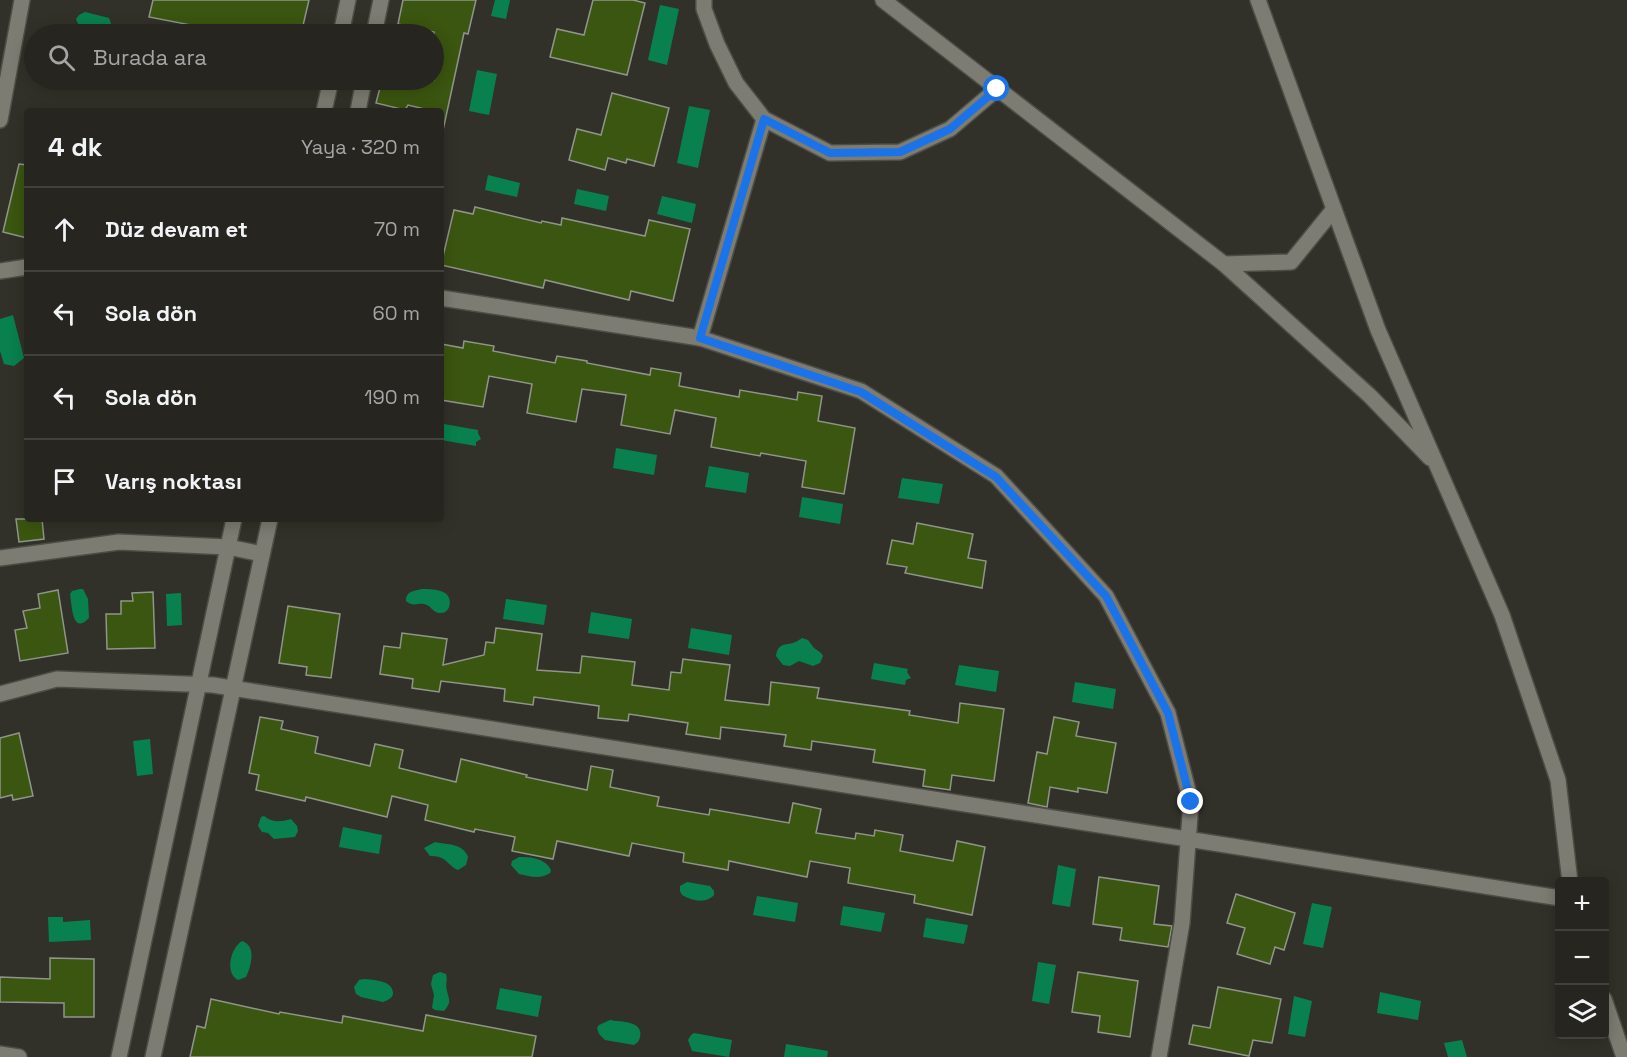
<!DOCTYPE html>
<html lang="tr">
<meta charset="utf-8">
<style>
:root{--surface:#26251f;--page:#2e2d28;--text:#f1f3f6;--muted:#a4a5a4;--line:#42423d}
body{margin:0;font-family:"Space Grotesk",sans-serif;background:var(--page);color:var(--text)}
.controls{position:absolute;right:18px;bottom:18px;display:grid;overflow:hidden;border-radius:6px;box-shadow:0 3px 15px #0003}
.controls button{width:54px;height:54px;display:grid;place-items:center;padding:0;border:0;border-bottom:2px solid var(--line);background:var(--surface);color:var(--text);font:30px sans-serif}
.stop{position:absolute;width:18px;height:18px;margin:-14px;border:4px solid #1a73e8;border-radius:50%;background:#fff}
.stop.end{background:#1a73e8;border-color:#fff;box-shadow:0 2px 6px #0008}
.list{margin:0;padding:0;list-style:none}
h2{display:flex;justify-content:space-between;align-items:center;height:78px;margin:0;padding:0 24px;font-size:26px}
h2 small{font-size:20px;font-weight:400;color:var(--muted)}
.list li{display:grid;grid-template-columns:39px 1fr auto;gap:18px;align-items:center;box-sizing:border-box;height:84px;padding:0 24px;border-top:2px solid var(--line)}
.list b{display:block;font-size:22px;white-space:nowrap}
.list em{font-size:20px;font-style:normal;color:var(--muted)}
.icon{flex:none;width:33px;height:33px;fill:none;stroke:currentColor;stroke-width:2;stroke-linecap:round;stroke-linejoin:round}
.map{position:relative;flex:none;width:1627px;height:1057px;overflow:hidden}
.search{position:absolute;background:var(--surface);box-shadow:0 3px 15px #0003;left:24px;top:24px;width:420px;height:66px;display:flex;align-items:center;gap:15px;box-sizing:border-box;padding:0 21px;border-radius:33px;color:var(--muted);font-size:22px}
.panel{position:absolute;background:var(--surface);box-shadow:0 3px 15px #0003;left:24px;top:108px;width:420px;height:414px;border-radius:6px}
.map>svg:first-child{display:block}
</style>
<div class="map">
<svg width="1627" height="1057" viewBox="0 0 1627 1057">
<rect width="100%" height="100%" fill="#323129"/>
<g fill="#08814e">
<path d="M495 0H510L506 19 491 16Z"/>
<path d="M660 5 679 9 667 65 648 60Z"/>
<path d="M85 12 109 18 113 29C102 38 80 34 76 19L79 15Z"/>
<path d="M156 26 194 34H155Z"/>
<path d="M477 70 497 74 489 115 469 111Z"/>
<path d="M689 106 710 110 698 168 677 163Z"/>
<path d="M488 175 520 183 517 197 485 190Z"/>
<path d="M577 189 609 196 606 211 574 204Z"/>
<path d="M662 196 696 204 692 223 657 214Z"/>
<path d="M13 315 24 358 14 366 4 364 0 351V319Z"/>
<path d="M444 424 478 430V433L481 439 476 442V446L441 440Z"/>
<path d="M616 448 657 455 654 475 613 468Z"/>
<path d="M709 466 749 473 746 493 705 487Z"/>
<path d="M902 478 943 484 939 504 898 498Z"/>
<path d="M802 497 843 504 840 524 799 517Z"/>
<path d="M80 589H83L88 599 89 618C72 636 72 605 70 594L72 591Z"/>
<path d="M422 589C428 589 439 589 445 593 453 598 451 614 440 613 433 613 431 605 424 604 417 603 413 607 406 601 406 591 414 591 422 589Z"/>
<path d="M181 593 182 625 167 626 166 594Z"/>
<path d="M506 599 547 605 544 625 503 619Z"/>
<path d="M591 612 632 619 629 639 588 633Z"/>
<path d="M691 628 732 635 729 655 688 648Z"/>
<path d="M802 638 808 640 814 648 821 653 823 656 820 663 813 666 799 661 790 666 783 665 776 656C778 644 783 645 793 643 796 642 799 640 802 638Z"/>
<path d="M874 663 908 669 907 672 911 678 906 680 905 685 871 679Z"/>
<path d="M959 665 999 671 996 692 955 685Z"/>
<path d="M1075 682 1116 689 1113 709 1072 702Z"/>
<path d="M150 739 153 774 137 776 133 741Z"/>
<path d="M264 816C273 823 280 822 291 819L297 826 298 831 295 837 274 839 268 833 262 832 258 826 261 817Z"/>
<path d="M343 827 382 835 379 854 339 847Z"/>
<path d="M435 842C448 845 463 843 468 857L466 865 458 870C450 867 447 859 439 857 436 856 433 856 430 856L424 848Z"/>
<path d="M519 857C531 857 545 858 551 870L550 873C540 880 530 876 519 874L511 865 512 861Z"/>
<path d="M1058 865 1076 869 1070 907 1052 904Z"/>
<path d="M687 882 710 886 714 891V895C706 904 692 901 682 895L680 891V886Z"/>
<path d="M757 896 798 903 795 922 753 915Z"/>
<path d="M1312 903 1332 907 1323 948 1303 944Z"/>
<path d="M843 906 885 913 881 932 840 925Z"/>
<path d="M48 917H63V922L90 920 91 940 49 942Z"/>
<path d="M926 918 968 925 964 944 923 937Z"/>
<path d="M242 941C257 946 251 966 246 977L238 980C224 973 231 947 242 941Z"/>
<path d="M1038 962 1056 965 1049 1004 1032 1001Z"/>
<path d="M440 972 446 974C448 981 445 984 447 991 449 1000 452 1002 444 1011L435 1010 432 1008 434 995 431 984 433 975Z"/>
<path d="M364 979C372 980 393 980 393 993 393 998 388 1000 383 1002L361 997 356 994 354 987 359 980Z"/>
<path d="M500 988 542 996 538 1017 496 1009Z"/>
<path d="M1380 992 1421 1001 1418 1020 1377 1013Z"/>
<path d="M1294 996 1312 1001 1305 1037 1288 1034Z"/>
<path d="M610 1020C621 1022 644 1021 640 1037 638 1043 639 1041 634 1045L605 1040 599 1034 597 1028 599 1025Z"/>
<path d="M694 1033 732 1040 729 1057 692 1051 688 1040 691 1035Z"/>
<path d="M1462 1040 1467 1057H1448L1444 1043Z"/>
<path d="M786 1044 828 1051 827 1057H784Z"/>
</g>
<g fill="#3b5610" stroke="#90958b" stroke-width="1.5">
<path d="M153 0H309L301 34H255L212 25 211 29 149 17Z"/>
<path d="M403 0H476L468 34 464 33 442 135H441V111H433L408 105 405 110 376 103 382 80H396L414 83 415 80H434V32L398 24Z"/>
<path d="M593 0H633L645 3 627 75 550 57 557 29 584 35Z"/>
<path d="M612 93 669 108 654 166 627 159 626 163 608 158 605 170 569 160 577 129 601 135Z"/>
<path d="M19 164 27 165V238L3 232Z"/>
<path d="M475 207 541 223 542 221 561 225 562 218 645 236 649 220 690 229 673 301 631 291 629 300 545 280 543 288 441 265 454 210 473 214Z"/>
<path d="M464 341 494 346 493 351 555 363 557 356 587 361V363L650 375 651 368 681 373 679 386 739 397 740 390 797 400 798 392 822 396 818 421 855 428 844 494 802 487 806 461 761 453 760 456 711 447 716 418 675 410 670 434 621 425 626 395 582 389 576 422 527 413 532 384 489 376 483 407 441 400V344L463 348Z"/>
<path d="M16 519H42L44 539 19 542Z"/>
<path d="M917 523 973 534 968 558 986 561 982 588 905 573 907 567 887 564 892 540 913 544Z"/>
<path d="M58 590 68 653 20 661 15 630 27 628 23 611 40 608 38 594Z"/>
<path d="M153 592 155 648 107 649 106 614H121V601H133L132 593Z"/>
<path d="M288 606 340 614 331 678 306 675 307 667 279 663Z"/>
<path d="M496 628 542 634 537 670 580 673 582 656 635 662 632 685 669 690 671 672 681 673 683 659 730 665 725 700 769 705 771 682 819 688 817 698 910 711 909 715 958 723 960 703 1004 709 994 781 952 775 950 790 923 786 925 770 873 762 875 750 812 741 811 750 784 746 786 735 721 727 720 739 686 734 688 723 629 714 628 721 598 718 599 706 534 697 533 705 504 701 505 689 441 681 439 692 412 688 413 679 380 674 384 646 400 648 402 633 447 639 443 665 484 655 486 642 494 643Z"/>
<path d="M260 717 283 721 281 729 318 737 315 753 370 766 375 744 403 750 399 768 456 782 461 759 527 775 526 777 587 790 591 766 613 770 610 787 659 797 657 806 709 815 710 809 789 823 793 803 821 809 816 833 855 839 856 833 874 836 875 830 903 835 900 851 953 861 957 841 985 847 972 915 914 903 915 895 848 883 850 868 810 861 807 877 729 861 728 870 683 862 684 853 632 843 629 856 557 841 553 859 512 851 515 837 475 829 474 832 425 820 428 805 392 796 387 817 306 797 305 801 256 790 259 775 249 773Z"/>
<path d="M1054 717 1079 722 1076 736 1116 743 1107 793 1078 788V792L1050 787 1047 807 1028 803 1037 752 1047 754Z"/>
<path d="M19 733 33 796 13 800 12 795 0 798V738Z"/>
<path d="M1099 877 1159 886 1154 924 1172 926 1168 947 1120 940 1122 928 1093 924Z"/>
<path d="M1236 894 1295 913 1284 950 1275 947 1270 964 1237 954 1245 928 1227 923Z"/>
<path d="M50 958 94 959V1017H64V1003L0 1002V977L50 979Z"/>
<path d="M1078 972 1138 981 1130 1037 1098 1032 1100 1016 1072 1012Z"/>
<path d="M1218 987 1281 999 1272 1043 1253 1040 1249 1056 1189 1044 1193 1025 1210 1028Z"/>
<path d="M211 999 279 1014 280 1012 342 1023 343 1016 423 1031 426 1015 536 1036 532 1057H190L197 1026 205 1028Z"/>
</g>
<g fill="none" stroke-linecap="round" stroke-linejoin="round">
<defs>
<g id="street">
<path d="M704 0V9L717 44 736 83 764 119 830 153 900 152 950 129 997 89"/>
<path d="M883 0 1224 264 1370 396 1430 458"/>
<path d="M1258 0 1378 330 1502 615 1558 780 1570 882"/>
<path d="M341 34 348 0"/>
<path d="M374 34 381 0"/>
<path d="M324 111 331 80"/>
<path d="M358 111 364 80"/>
<path d="M0 120 22 0"/>
<path d="M1224 264 1291 262 1334 209"/>
<path d="M0 271 27 267"/>
<path d="M441 298 700 338 861 391 996 476 1106 596 1168 713 1191 802 1182 923 1159 1057"/>
<path d="M700 338 764 119"/>
<path d="M0 558 119 542 228 547 262 554"/>
<path d="M0 694 57 679 213 685 1560 898"/>
<path d="M1604 999 1624 1057"/>
<path d="M0 1054 19 1057"/>
<path d="M119 1057 234 519"/>
<path d="M153 1057 270 519"/>
</g>
</defs>
<use href="#street" stroke="#4e4d45" stroke-width="18"/>
<use href="#street" stroke="#7d7c72" stroke-width="15"/>
</g>
<g fill="none" stroke-linecap="round" stroke-linejoin="round">
<path stroke="#1a73e8" stroke-width="8" d="M997 89 950 129 900 152 830 153 764 119 700 338 861 392 996 477 1106 596 1168 713 1191 802"/>
</g>
</svg>
<div class="controls">
<button>+</button>
<button>−</button>
<button><svg class="icon" aria-label="layers" viewBox="0 0 24 24"><path d="M12 4l9 5-9 5-9-5zM3 14l9 5 9-5"/></svg></button>
</div>
<div class="stop" style="left:997px;top:89px"></div>
<div class="stop end" style="left:1191px;top:802px"></div>
<div class="search"><svg class="icon" aria-label="search" viewBox="0 0 24 24"><circle cx="10" cy="10" r="6"/><path d="M15 15l6 6"/></svg>Burada ara</div>
<section class="panel">
<h2>4 dk<small>Yaya · 320 m</small></h2>
<ul class="list">
<li><svg class="icon" aria-label="ahead" viewBox="0 0 24 24"><path d="M12 20V5M6 11l6-6 6 6"/></svg><div><b>Düz devam et</b></div><em>70 m</em></li>
<li><svg class="icon" aria-label="left" viewBox="0 0 24 24"><path d="M17 20v-9H6M10 6l-5 5 5 5"/></svg><div><b>Sola dön</b></div><em>60 m</em></li>
<li><svg class="icon" aria-label="left" viewBox="0 0 24 24"><path d="M17 20v-9H6M10 6l-5 5 5 5"/></svg><div><b>Sola dön</b></div><em>190 m</em></li>
<li><svg class="icon" aria-label="arrive" viewBox="0 0 24 24"><path d="M6 21V4h12l-3 4 3 4H6"/></svg><div><b>Varış noktası</b></div></li>
</ul>
</section>
</div>
